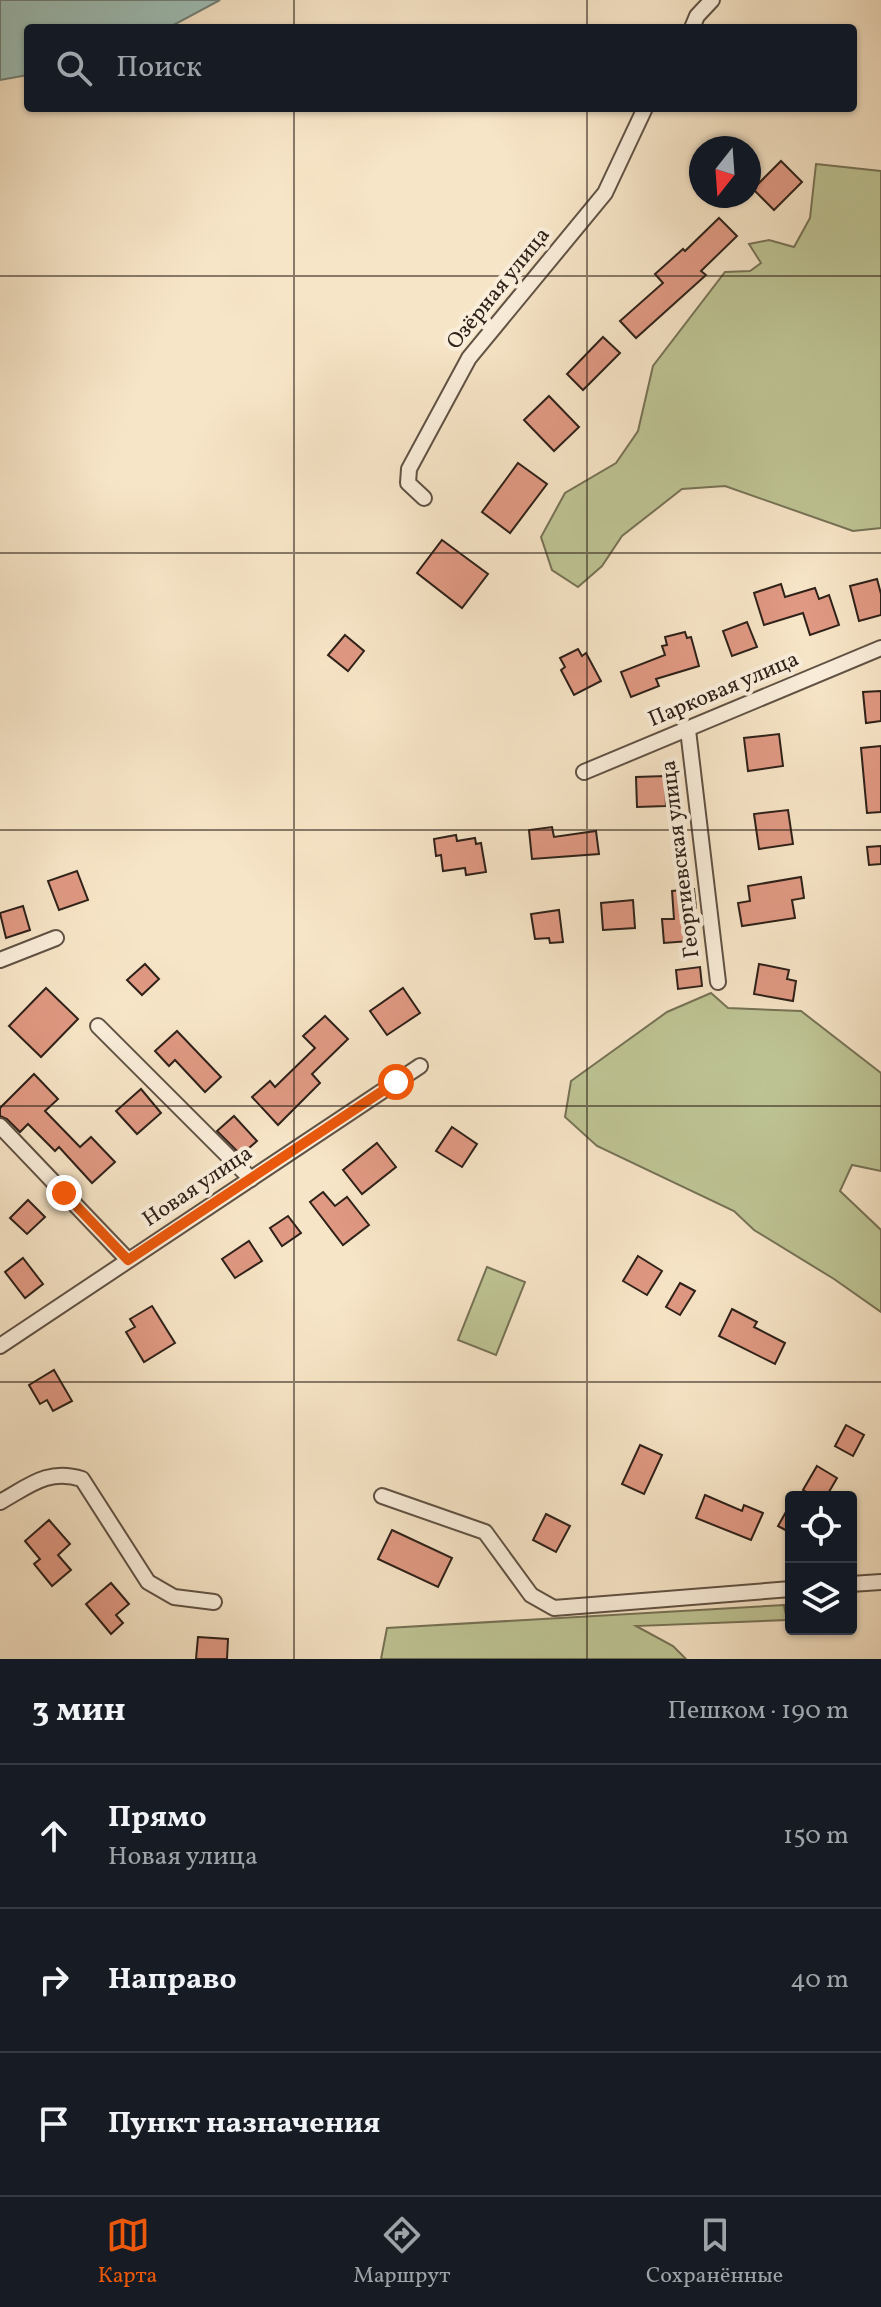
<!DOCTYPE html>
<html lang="ru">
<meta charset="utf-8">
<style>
:root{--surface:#171b24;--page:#242831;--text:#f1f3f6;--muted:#9ea1a6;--line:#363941;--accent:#ea580c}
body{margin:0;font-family:Vollkorn,serif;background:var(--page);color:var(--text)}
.controls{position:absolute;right:24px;bottom:24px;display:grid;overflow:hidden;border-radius:8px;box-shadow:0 2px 6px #0004}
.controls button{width:72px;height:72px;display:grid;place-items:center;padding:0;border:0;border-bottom:2px solid var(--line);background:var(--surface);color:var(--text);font:40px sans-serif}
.compass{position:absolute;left:689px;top:136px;width:72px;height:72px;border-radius:50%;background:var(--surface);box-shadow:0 2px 6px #0004;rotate:197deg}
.stop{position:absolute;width:24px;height:24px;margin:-18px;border:6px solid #ea580c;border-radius:50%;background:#fff}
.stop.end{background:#ea580c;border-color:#fff;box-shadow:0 2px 8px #0008}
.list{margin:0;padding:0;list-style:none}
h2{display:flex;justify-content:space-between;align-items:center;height:104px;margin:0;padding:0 32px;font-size:34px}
h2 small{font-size:26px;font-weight:400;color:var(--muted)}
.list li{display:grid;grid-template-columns:52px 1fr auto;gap:24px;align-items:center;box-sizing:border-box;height:144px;padding:0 32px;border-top:2px solid var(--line)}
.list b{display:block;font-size:30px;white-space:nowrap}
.list p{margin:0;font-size:26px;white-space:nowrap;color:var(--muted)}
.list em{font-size:26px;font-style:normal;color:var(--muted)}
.icon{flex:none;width:44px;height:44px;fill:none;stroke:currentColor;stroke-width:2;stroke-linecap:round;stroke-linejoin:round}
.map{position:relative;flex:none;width:881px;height:1659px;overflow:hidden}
.search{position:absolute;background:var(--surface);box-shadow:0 2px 6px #0004;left:24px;right:24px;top:24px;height:88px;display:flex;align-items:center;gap:20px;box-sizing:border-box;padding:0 28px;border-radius:8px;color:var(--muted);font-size:30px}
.sheet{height:536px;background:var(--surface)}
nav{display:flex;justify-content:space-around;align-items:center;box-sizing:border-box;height:112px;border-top:2px solid var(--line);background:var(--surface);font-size:22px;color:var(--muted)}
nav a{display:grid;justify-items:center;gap:4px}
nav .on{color:var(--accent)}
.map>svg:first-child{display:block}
</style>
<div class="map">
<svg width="881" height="1659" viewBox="0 0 881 1659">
<rect width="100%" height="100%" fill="#f7e5c7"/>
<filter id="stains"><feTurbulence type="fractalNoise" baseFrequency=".0025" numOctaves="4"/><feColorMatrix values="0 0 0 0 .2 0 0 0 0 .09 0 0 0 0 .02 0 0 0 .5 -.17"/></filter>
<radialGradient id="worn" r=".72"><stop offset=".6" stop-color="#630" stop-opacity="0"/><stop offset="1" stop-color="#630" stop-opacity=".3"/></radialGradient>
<g fill="#bec494" stroke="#767256" stroke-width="2">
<path d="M816 164 881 171V528L853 531 725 486 682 489 622 536 602 566 578 587 552 570 541 537 565 493 616 463 638 431 653 366 725 272 750 271 761 263 749 244 769 240 794 247 810 218Z"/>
<path d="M711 993 728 1008 801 1011 881 1073V1171L852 1165 840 1191 881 1230V1312L834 1279 754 1230 734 1211 597 1146 565 1117 571 1081 667 1012Z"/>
<path d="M487 1267 525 1282 496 1355 458 1340Z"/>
<path d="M784 1605 787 1620 636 1626 673 1646 686 1659H381L387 1628Z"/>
</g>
<path fill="#9dbfb7" stroke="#718078" stroke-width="2" d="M0 0H220L168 28H28V75L0 80Z"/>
<g fill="#e09983" stroke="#2e2119" stroke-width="2">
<path d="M781 161 802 182 774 210 753 189Z"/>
<path d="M719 218 737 236 701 271 706 275 636 338 620 321 663 283 655 274 683 249 685 251Z"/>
<path d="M603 337 620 353 583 390 567 374Z"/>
<path d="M549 396 579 427 554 451 524 420Z"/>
<path d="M518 463 547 484 510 533 482 512Z"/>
<path d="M442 540 488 574 462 608 417 573Z"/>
<path d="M877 579 881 594V615L859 621 850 586Z"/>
<path d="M781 584 785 597 815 588 819 599 829 595 839 625 810 635 803 613 764 625 754 593Z"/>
<path d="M747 622 757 647 732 656 723 631Z"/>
<path d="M685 632 687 638 691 637 699 666 656 679 659 686 631 697 621 672 665 655 662 646 667 645 665 637Z"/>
<path d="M345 635 364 651 348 671 328 655Z"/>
<path d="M578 649 582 656 586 653 601 681 574 695 561 670 565 667 560 658Z"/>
<path d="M881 691V721L866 723 863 692Z"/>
<path d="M779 734 783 766 748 771 744 738Z"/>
<path d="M881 746V812L867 813 861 748Z"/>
<path d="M665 776 666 806 637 807 636 777Z"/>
<path d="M788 810 793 844 759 849 754 814Z"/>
<path d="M552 827 554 837 596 831 599 854 532 859 529 830Z"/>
<path d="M456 835 457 841 475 838 476 844 481 843 486 872 466 875 465 868 443 871 441 855 436 856 434 839Z"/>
<path d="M881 846V864L869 865 867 847Z"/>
<path d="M77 871 88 900 59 910 48 881Z"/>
<path d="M801 877 804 898 792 900 795 918 742 926 738 903 750 901 748 886Z"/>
<path d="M694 889 696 908 687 909 689 941 664 943 662 919H674L672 891Z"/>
<path d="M633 900 635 928 603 930 601 903Z"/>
<path d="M23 906 30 930 6 938 0 913Z"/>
<path d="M559 910 563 942 550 943 549 938 535 939 531 914Z"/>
<path d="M145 964 159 979 142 995 127 980Z"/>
<path d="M759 964 789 970 787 979 796 981 793 1001 754 994Z"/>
<path d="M700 967 702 986 678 989 676 970Z"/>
<path d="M46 988 78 1019 41 1057 9 1026Z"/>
<path d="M403 988 420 1013 387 1035 370 1011Z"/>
<path d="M325 1016 348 1039 312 1074 320 1083 278 1125 252 1097 270 1081 275 1087 315 1048 303 1036Z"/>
<path d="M177 1031 221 1077 205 1092 175 1060 169 1066 155 1051Z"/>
<path d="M34 1074 58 1099 45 1111 80 1147 91 1137 115 1162 92 1183 59 1147 55 1151 28 1124 20 1132 7 1119 0 1116V1108Z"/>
<path d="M141 1089 161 1113 137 1134 116 1111Z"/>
<path d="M234 1116 257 1141 241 1155 217 1131Z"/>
<path d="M452 1127 477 1144 462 1167 436 1151Z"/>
<path d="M377 1143 396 1167 362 1194 343 1170Z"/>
<path d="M323 1192 335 1206 347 1197 369 1225 343 1245 310 1202Z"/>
<path d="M28 1200 45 1217 27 1234 10 1218Z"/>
<path d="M288 1216 301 1233 282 1246 270 1228Z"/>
<path d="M249 1241 262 1261 235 1278 222 1259Z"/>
<path d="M638 1256 662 1271 647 1295 623 1281Z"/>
<path d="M23 1258 43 1284 25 1298 5 1272Z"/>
<path d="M680 1283 695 1291 680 1315 666 1307Z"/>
<path d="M152 1306 175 1343 144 1362 126 1332 135 1327 130 1319Z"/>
<path d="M732 1309 757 1322 754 1327 785 1343 775 1364 719 1336Z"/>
<path d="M54 1370 72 1401 53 1411 47 1400 40 1404 29 1385Z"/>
<path d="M846 1425 864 1435 853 1456 835 1446Z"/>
<path d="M640 1445 662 1455 644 1494 622 1484Z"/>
<path d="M817 1466 837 1478 826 1497H815L803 1490Z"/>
<path d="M705 1495 742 1511 744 1505 763 1513 751 1540 696 1518Z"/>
<path d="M791 1503V1533L778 1526Z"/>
<path d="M546 1514 570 1526 556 1552 533 1540Z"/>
<path d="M49 1520 70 1544 58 1555 71 1570 52 1586 34 1564 40 1559 25 1541Z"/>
<path d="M392 1530 452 1558 438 1587 378 1559Z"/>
<path d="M111 1583 129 1604 116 1615 123 1623 111 1634 86 1604Z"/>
<path d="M198 1637 228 1639 227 1659H196Z"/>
</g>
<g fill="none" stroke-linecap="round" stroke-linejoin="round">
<defs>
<g id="minor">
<path d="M692 28 697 16 712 0"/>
<path d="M424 498 408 483 409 469 469 358 605 193 645 108"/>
<path d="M688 730 718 982"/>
<path d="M584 772 881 648"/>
<path d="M0 960 56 938"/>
<path d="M98 1026 251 1179"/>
<path d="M0 1126 128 1260"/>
<path d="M0 1346 420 1066"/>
<path d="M382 1496 485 1532 531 1595 554 1608 791 1589"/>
<path d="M0 1502C29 1486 48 1468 82 1479L148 1582 174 1597 214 1602"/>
<path d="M851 1584 881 1582"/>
</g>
</defs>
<use href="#minor" stroke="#605244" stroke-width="18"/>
<use href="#minor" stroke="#faeedb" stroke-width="14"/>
</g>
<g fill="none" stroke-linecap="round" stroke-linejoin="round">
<path stroke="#ea580c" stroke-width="10" d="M64 1193 128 1260 396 1082"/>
</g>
<path fill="none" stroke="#2e2119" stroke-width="2" stroke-opacity="0.55" d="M294 0V28M587 0V28M294 108V1659M587 108V1659M0 276H881M0 553H881M0 830H881M0 1106H881M0 1382H881"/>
<g text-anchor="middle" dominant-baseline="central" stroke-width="8" stroke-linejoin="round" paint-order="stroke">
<g font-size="22" fill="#2e2119" stroke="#faeedb">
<text transform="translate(499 289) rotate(-51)">Озёрная улица</text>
<text transform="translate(724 690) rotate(-23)">Парковая улица</text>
<text transform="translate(681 859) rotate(-97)">Георгиевская улица</text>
<text transform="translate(198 1187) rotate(-34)">Новая улица</text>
</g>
</g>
<rect width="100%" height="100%" filter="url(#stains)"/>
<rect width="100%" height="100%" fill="url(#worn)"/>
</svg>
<div class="controls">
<button><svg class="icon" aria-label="locate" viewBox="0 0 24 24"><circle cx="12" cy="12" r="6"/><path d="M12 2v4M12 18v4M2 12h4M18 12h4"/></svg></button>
<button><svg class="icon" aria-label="layers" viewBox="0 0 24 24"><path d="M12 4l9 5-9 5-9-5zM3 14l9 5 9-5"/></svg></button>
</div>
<svg class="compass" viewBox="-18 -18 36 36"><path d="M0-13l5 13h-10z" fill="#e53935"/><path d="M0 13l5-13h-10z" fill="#9ea1a6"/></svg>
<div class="stop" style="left:396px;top:1082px"></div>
<div class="stop end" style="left:64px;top:1193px"></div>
<div class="search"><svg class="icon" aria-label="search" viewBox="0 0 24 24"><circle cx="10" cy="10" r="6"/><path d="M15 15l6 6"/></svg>Поиск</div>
</div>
<section class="sheet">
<h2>3 мин<small>Пешком · 190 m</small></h2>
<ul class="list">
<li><svg class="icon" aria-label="ahead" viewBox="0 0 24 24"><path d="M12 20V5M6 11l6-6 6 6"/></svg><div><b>Прямо</b><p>Новая улица</p></div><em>150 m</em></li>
<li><svg class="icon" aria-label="right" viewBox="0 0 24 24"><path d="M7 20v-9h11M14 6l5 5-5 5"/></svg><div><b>Направо</b></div><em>40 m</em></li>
<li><svg class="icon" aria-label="arrive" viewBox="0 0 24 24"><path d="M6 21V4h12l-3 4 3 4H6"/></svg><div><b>Пункт назначения</b></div></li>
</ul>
</section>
<nav>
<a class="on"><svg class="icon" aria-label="map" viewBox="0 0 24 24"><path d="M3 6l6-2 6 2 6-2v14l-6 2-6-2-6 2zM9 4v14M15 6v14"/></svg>Карта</a>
<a><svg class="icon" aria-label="directions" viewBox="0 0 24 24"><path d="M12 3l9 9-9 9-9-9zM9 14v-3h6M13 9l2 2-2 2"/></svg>Маршрут</a>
<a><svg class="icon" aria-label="saved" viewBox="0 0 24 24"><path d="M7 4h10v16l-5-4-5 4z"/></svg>Сохранённые</a>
</nav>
